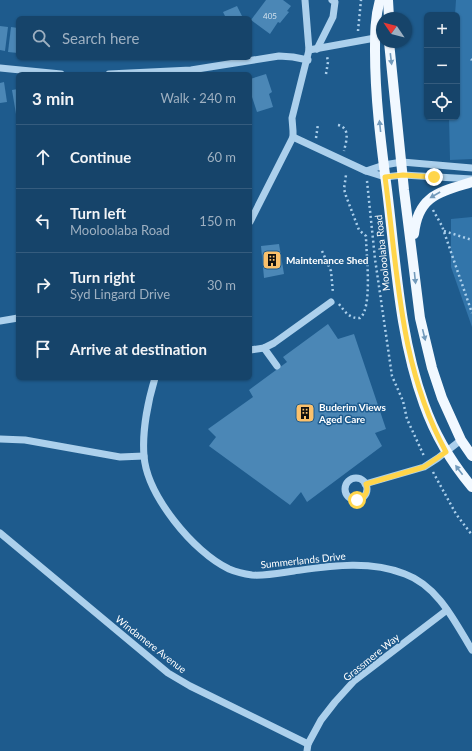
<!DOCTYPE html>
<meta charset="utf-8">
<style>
:root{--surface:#16446a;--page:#1f4b70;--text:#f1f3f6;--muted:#9eb0c1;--line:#355c7e}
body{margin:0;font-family:Lato,sans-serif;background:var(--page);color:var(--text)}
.controls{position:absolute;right:12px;top:12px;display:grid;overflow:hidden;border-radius:6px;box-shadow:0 1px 3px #0004}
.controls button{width:36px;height:36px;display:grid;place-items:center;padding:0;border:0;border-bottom:1px solid var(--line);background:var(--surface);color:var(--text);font:20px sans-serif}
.compass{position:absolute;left:376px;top:12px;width:36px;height:36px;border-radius:50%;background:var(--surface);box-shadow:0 1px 3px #0004;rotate:305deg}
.stop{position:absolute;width:12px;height:12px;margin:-9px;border:3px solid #ffd54a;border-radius:50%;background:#fff}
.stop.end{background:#ffd54a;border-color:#fff;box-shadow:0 1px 4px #0008}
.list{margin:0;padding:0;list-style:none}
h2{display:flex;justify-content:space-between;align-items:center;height:52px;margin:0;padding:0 16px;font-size:17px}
h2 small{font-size:13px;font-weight:400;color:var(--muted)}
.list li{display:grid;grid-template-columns:26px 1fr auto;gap:12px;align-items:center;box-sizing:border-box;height:64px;padding:0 16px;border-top:1px solid var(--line)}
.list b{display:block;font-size:15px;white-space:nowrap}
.list p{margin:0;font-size:13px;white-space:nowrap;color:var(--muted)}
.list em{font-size:13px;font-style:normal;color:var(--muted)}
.icon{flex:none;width:22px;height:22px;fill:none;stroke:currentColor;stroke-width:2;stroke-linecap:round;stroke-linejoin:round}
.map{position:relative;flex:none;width:472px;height:751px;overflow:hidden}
.search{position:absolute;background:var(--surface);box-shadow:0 1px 3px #0004;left:16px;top:16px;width:236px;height:44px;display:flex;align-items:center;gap:10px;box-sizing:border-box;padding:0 14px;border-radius:6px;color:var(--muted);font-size:15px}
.panel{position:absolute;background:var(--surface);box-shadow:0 1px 3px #0004;left:16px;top:72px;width:236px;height:308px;border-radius:6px}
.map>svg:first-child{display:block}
</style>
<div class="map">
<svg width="472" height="751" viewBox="0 0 472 751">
<rect width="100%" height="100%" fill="#1e5b8d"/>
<g fill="#3275aa">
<path d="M456 0H472V159L450 160 449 117H457V15H455Z"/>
<path d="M472 217V327L451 267V219Z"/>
</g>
<g fill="#4b87b6">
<path d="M266 0H283L291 6 287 11 289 12 280 23 278 22 270 34 251 20Z"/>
<path d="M237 6 243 18H220L225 16 223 12Z"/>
<path d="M0 26 8 27 5 51 0 50Z"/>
<path d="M11 27 18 28V53L8 52Z"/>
<path d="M266 74 272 92 269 94 273 107 257 112 252 97 250 98V79Z"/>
<path d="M4 82 7 102 0 103V83Z"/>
<path d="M18 89V120H17L12 90Z"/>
<path d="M279 244 284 274 264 278 261 246Z"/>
<path d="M328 324 338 339 354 334 386 429 375 433 382 446 307 502 301 492 290 505 209 446 216 437 208 429 253 397 249 390 287 362 283 357Z"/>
</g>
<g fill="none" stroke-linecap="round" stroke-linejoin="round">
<g stroke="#acd0ec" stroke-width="2.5" stroke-dasharray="2 3" stroke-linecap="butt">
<path d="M358 31 361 0"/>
<path d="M471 59 472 60"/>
<path d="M326 74 328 62 327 56"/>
<path d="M338 125C351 128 346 142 344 151"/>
<path d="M316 138 318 124"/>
<path d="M367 181 375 259 392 376 403 401 407 419 424 456"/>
<path d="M433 210 442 226 472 313"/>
<path d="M444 231 472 240"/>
<path d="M322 251 331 271 333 293"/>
<path d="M339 304C345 312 350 319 360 318 373 308 366 253 366 236L359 230 346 196 344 189 346 175"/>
<path d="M433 472 456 514 472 535"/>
</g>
<g stroke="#acd0ec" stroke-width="7">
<path d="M317 49 333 17 335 2 332 0"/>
<path d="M309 50 375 38"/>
<path d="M0 68 61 74"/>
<path d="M109 74 191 70 279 56 293 57 308 60"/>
<path d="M293 137 366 171 385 177 403 175 472 179"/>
<path d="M366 171 384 165 402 162 472 168"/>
<path d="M250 222 293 137V131L292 118 309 50 305 0"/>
<path d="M0 321 18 318"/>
<path d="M264 348 277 366"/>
<path d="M250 350 264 348 274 343 331 302"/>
<path d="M155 378C148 401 142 432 144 456 147 495 193 552 229 569 236 572 244 574 252 575 266 576 280 573 294 571 331 566 369 560 405 574 438 586 455 622 472 650"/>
<path d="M0 439 25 440 120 457 144 456"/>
<circle cx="356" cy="489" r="11"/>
<path d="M365 484 424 467 438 458 461 440"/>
<path d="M0 533 168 673 190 686 308 744"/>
<path d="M307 751 308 744 321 720 335 702 354 681 447 610"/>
</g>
<g stroke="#f1f8ff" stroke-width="10">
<path d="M380 0C375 17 375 34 375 51 375 97 381 144 387 190 396 262 399 335 424 404 435 435 451 462 472 487"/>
<path d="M388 0 389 18"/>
<path d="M389 42 404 190 420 318 432 368 442 398 461 440 472 456"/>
<path d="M414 234C418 195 440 192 472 182"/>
</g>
</g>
<defs><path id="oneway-solid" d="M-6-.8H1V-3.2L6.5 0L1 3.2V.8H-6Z"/></defs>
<g fill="#729abb">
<use href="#oneway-solid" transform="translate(391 59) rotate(83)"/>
<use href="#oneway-solid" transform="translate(380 126) rotate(-96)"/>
<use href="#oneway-solid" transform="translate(435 195) rotate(150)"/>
<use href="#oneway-solid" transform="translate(415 278) rotate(84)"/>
<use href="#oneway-solid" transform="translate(424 335) rotate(76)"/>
<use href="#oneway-solid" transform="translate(459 470) rotate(-127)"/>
</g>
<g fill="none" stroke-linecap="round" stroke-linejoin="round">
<path stroke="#ffd54a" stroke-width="5" d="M357 500C365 498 369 492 366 484L424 467 446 452C399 366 398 272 385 177L403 175 434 177"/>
</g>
<defs>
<symbol id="building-square" viewBox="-11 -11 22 22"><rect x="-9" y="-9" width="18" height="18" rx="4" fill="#fbc16b" stroke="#1e5b8d"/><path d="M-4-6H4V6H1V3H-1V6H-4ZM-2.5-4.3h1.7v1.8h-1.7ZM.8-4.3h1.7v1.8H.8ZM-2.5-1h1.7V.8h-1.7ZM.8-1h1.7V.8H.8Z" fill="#111"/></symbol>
</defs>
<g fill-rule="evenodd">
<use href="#building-square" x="261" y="249" width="22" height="22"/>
<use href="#building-square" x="294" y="402" width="22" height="22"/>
</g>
<g text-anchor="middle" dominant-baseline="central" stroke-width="3" stroke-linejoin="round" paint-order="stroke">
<g font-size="8" fill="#d2e1ed">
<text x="270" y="16">405</text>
</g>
<g font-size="10" fill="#fff" stroke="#1e5b8d">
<text transform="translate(382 253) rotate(-96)">Mooloolaba Road</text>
<text transform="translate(303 560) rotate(-6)">Summerlands Drive</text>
<text transform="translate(151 644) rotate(38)">Windamere Avenue</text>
<text transform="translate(371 657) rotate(-39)">Grassmere Way</text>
</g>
<g font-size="10" font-weight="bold" fill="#fff" stroke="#1e5b8d" text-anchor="start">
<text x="286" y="260">Maintenance Shed</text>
<text x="319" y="407">Buderim Views<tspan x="319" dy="12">Aged Care</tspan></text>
</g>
</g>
</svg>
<div class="controls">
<button>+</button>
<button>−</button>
<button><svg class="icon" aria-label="locate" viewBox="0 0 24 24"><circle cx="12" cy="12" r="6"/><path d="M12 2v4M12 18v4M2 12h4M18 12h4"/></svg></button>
</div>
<svg class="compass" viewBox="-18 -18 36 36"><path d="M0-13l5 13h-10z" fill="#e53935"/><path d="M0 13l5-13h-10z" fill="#9eb0c1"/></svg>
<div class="stop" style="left:357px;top:500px"></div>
<div class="stop end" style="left:434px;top:177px"></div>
<div class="search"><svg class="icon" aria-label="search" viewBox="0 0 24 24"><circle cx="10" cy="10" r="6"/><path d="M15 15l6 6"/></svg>Search here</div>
<section class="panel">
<h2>3 min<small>Walk · 240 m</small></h2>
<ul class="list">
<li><svg class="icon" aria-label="ahead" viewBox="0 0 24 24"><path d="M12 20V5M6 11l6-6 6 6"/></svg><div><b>Continue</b></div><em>60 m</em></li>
<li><svg class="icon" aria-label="left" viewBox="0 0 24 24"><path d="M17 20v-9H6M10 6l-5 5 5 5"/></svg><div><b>Turn left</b><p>Mooloolaba Road</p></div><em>150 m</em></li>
<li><svg class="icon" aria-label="right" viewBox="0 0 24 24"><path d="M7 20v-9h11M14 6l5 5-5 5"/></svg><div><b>Turn right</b><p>Syd Lingard Drive</p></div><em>30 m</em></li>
<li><svg class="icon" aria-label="arrive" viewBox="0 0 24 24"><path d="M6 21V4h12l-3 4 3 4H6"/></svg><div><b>Arrive at destination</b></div></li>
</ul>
</section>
</div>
